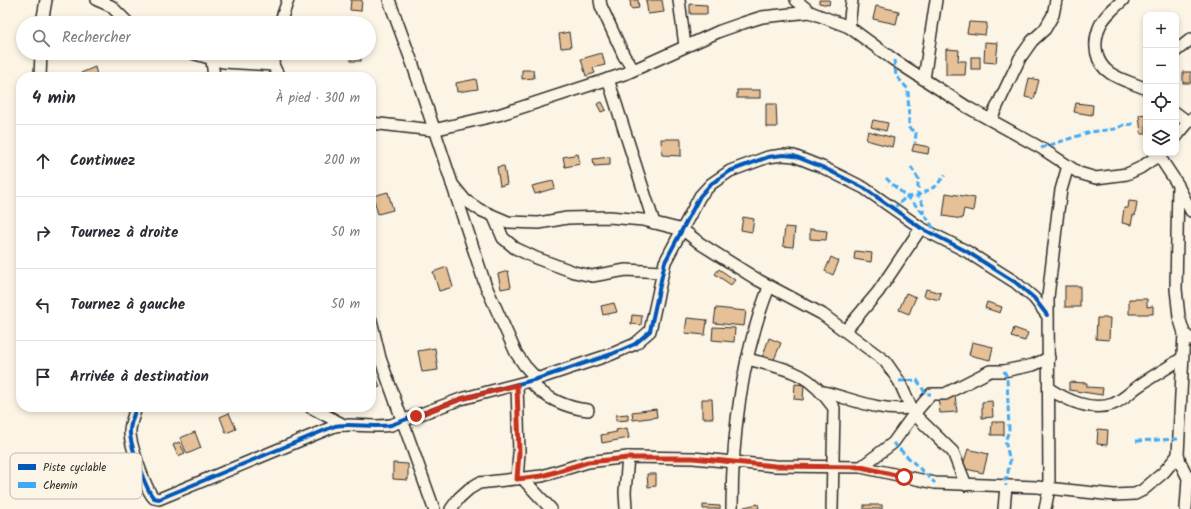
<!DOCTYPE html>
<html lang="fr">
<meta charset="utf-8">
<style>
:root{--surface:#fff;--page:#f2f2f3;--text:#2b2b33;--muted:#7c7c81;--line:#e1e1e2}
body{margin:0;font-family:Kalam,sans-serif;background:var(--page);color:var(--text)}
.controls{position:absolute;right:12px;top:12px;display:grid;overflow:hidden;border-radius:8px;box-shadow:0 2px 6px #0003}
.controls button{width:36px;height:36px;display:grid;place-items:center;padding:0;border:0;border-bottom:1px solid var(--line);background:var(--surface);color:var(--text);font:20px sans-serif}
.stop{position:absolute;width:12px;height:12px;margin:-9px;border:3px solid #c8321e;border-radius:50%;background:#fff}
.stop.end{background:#c8321e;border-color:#fff;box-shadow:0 1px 4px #0008}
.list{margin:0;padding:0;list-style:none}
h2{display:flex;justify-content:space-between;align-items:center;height:52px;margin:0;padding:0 16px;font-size:17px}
h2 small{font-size:13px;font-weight:400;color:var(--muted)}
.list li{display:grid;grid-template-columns:26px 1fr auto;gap:12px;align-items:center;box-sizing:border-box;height:72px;padding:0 16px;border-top:1px solid var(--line)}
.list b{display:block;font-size:15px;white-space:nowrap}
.list em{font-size:13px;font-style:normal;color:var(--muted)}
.icon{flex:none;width:22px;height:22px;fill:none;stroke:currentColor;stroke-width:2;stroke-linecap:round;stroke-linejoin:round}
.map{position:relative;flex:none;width:1191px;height:509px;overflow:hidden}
.search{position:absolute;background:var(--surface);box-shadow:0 2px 6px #0003;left:16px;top:16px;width:360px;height:44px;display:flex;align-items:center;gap:10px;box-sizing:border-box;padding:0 14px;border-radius:22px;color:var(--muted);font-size:15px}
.panel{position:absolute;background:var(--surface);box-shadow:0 2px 6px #0003;left:16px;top:72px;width:360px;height:340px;border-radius:16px}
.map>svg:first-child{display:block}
</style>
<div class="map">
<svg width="1191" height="509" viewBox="0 0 1191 509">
<rect width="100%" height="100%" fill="#fcf5e5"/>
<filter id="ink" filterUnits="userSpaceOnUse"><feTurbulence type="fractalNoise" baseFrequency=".025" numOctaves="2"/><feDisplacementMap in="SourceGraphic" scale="8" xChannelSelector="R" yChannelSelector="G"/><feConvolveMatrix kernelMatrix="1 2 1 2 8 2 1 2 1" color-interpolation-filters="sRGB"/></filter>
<g filter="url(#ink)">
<g fill="#e6c197" stroke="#2b2b2b">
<path d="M351 0H362L361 11 350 10Z"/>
<path d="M630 0H638L639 8 631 9Z"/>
<path d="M646 0H662L664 12 648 14Z"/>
<path d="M819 0H830L829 5 819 3Z"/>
<path d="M690 4 707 5V14H690Z"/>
<path d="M876 6 899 11 896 24 873 19Z"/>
<path d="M969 22 987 23 985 35 967 33Z"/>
<path d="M569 32 571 47 561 48 559 34Z"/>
<path d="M985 42 998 43 996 63 984 62Z"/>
<path d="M946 49 959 50 958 61H966L965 75H946Z"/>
<path d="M602 53 605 65 593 68 595 73 586 76 581 59Z"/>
<rect x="351" y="54" width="10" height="7"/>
<rect x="971" y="57" width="9" height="12"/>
<path d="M95 67 97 75 83 77 81 73Z"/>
<path d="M522 70H533L534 78 522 79Z"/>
<rect x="1183" y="72" width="8" height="11"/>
<path d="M1029 78 1039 80 1034 99 1025 97Z"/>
<path d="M476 79 478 89 457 92 456 83Z"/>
<rect x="737" y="90" width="23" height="8"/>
<path d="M602 102 606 110 601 112 597 104Z"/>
<path d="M1076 103 1093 105 1092 115 1074 112Z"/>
<path d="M766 104H776L777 127H766Z"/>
<path d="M1146 114V134H1141L1139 115Z"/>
<path d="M873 120 888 123 886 131 871 127Z"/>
<path d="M868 131 894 138 892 147 866 140Z"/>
<path d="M661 139H681V156L662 155Z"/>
<path d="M914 144 929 147 928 154 912 151Z"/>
<path d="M578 154 580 164 565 167 563 157Z"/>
<path d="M610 157V165L594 166 593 159Z"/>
<path d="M504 166 507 184 500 186 497 167Z"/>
<path d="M553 181 555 188 535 194 532 186Z"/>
<path d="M388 192 393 210 378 214 373 196Z"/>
<path d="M946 193 975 198 973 211 964 209 962 219 943 216Z"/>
<path d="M1129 201 1137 202 1135 216 1133 215 1131 225 1122 223 1124 208H1128Z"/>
<path d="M743 217 754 219 752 232 741 230Z"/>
<path d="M785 227 795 228 793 247 783 246Z"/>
<path d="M810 229 827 231 826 240 810 239Z"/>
<path d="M855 251 872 253 871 262 854 259Z"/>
<path d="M831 257 839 261 833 275 825 271Z"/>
<path d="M447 267 453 287 439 291 433 272Z"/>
<path d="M719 269 735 280 731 285 715 274Z"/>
<path d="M508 271 511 287 501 289 498 274Z"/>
<rect x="1065" y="286" width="15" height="21"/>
<path d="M926 289 941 293 939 300 924 296Z"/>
<path d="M906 293 916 297 909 314 899 310Z"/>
<path d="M1129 299H1147V307L1153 306V314H1129Z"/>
<path d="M987 302 1002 307 1000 313 985 308Z"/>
<path d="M614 303 617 312 603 315 601 306Z"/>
<path d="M716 308 746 311 744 326 714 323Z"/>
<path d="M632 315 642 316 641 325 631 324Z"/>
<path d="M687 318 707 320 705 335 685 333Z"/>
<path d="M1097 318H1110L1109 340 1096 339Z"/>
<path d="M713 327 735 328 734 342 712 340Z"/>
<path d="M1014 328 1028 333 1025 341 1011 337Z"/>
<path d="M769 338 781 343 773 362 762 358Z"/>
<path d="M972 342 993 347 990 360 969 355Z"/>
<path d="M435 348 438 370 422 372 418 351Z"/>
<path d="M376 377 380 387 371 390V378Z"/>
<path d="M1069 382 1087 383V387L1103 388 1102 395 1069 390Z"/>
<path d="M795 384 804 385 803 400 794 399Z"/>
<path d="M955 395 957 412 940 413 938 397Z"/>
<path d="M702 399H712L713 418H702Z"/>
<path d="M992 401 993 417 982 418V402Z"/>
<path d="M656 409 657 417 633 420 632 412Z"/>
<path d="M229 413 236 429 226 433 220 417Z"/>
<path d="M628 414V420L616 421V415Z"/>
<path d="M992 422H1004V435H991Z"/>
<path d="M627 428 629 438 602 443 601 435 617 432 616 430Z"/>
<path d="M1098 429 1108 430 1107 445 1097 444Z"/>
<path d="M195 432 201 448 187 454 180 438Z"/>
<path d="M179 442 185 453 178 456 173 445Z"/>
<path d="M968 449 988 454 983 473 962 468Z"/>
<path d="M393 463 408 464V480L393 479Z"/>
<path d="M647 474H656V486L648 487Z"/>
<path d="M758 504 759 509H745L744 507Z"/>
<path d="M703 505 720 506V509H703Z"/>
<rect x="864" y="505" width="18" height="4"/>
</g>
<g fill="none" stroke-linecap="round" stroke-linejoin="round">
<defs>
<g id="minor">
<path d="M97 0 111 6 128 23"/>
<path d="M389 0 413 65 485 284 516 353 525 366 537 379"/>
<path d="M600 0 601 6 624 56 633 69"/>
<path d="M679 0 685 46"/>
<path d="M796 0 810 12"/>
<path d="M1123 0C1114 8 1103 17 1099 28 1093 44 1095 63 1110 73 1120 80 1133 83 1144 88"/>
<path d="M42 23 46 0"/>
<path d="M280 23 288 0"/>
<path d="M849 27 852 0"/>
<path d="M1176 51 1191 39"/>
<path d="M192 53 223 62 273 65 279 77"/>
<path d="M211 53 214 77"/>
<path d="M273 65 274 53"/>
<path d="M40 77 41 53"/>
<path d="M608 79 654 223"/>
<path d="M924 79 936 0"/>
<path d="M1176 113 1188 122"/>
<path d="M991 119 1020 58 1032 41 1045 29 1053 15 1056 0"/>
<path d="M371 123 433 130 498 115 627 73 720 31 743 23 762 17 810 12 849 27 894 60 967 107 1041 148 1079 173 1096 178 1127 174 1140 168 1162 153"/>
<path d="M1176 137 1191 119"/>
<path d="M1159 156 1178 185 1176 289 1179 317 1184 333 1191 340"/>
<path d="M452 184 465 200 480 210 508 222 539 223 567 218 609 217 643 220 683 230 701 244 758 280 822 314 885 361 899 381 914 414 953 452 966 485"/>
<path d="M1179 188 1191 211"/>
<path d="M494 217 503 238 515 248 536 258 574 272 592 276 626 270 662 272"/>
<path d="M371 320 380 358 434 509"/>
<path d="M846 330 878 292 921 228"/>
<path d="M1184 333 1178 455 1180 462 1188 478 1186 509"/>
<path d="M747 359C789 370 807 370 834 408L832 509"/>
<path d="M530 381C544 398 567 408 588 410"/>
<path d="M517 385 519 453 517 479"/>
<path d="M1049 389C1067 400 1091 412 1113 404 1123 400 1131 391 1140 385 1154 375 1168 368 1182 358"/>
<path d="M820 391C850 398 879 412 909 408"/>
<path d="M136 407C134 416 129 425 130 434 131 446 146 491 154 498L159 499 335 426C353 423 372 428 391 425L461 399 537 379 612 354 635 344 650 331 665 262 700 196 711 184 730 171 768 157 783 155 794 156 822 167 864 188 921 228 966 251 1015 282 1034 298 1047 315"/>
<path d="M310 407 344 425"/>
<path d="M861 467 893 443 914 414 931 394H945L990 371H1004L1033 365 1049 358"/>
<path d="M523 479 551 509"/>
<path d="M451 509 459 498 469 489 479 483 542 476 588 462 628 457 693 458 775 466 861 467 935 483 1037 487 1114 495 1135 494 1143 490 1164 472 1178 455"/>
<path d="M626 509 625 492 628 457"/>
<path d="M732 509C732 433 741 358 769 287"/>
<path d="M1004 509 1006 486"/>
<path d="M1045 509 1049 489 1048 297 1058 211 1061 190 1068 166"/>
</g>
</defs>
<use href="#minor" stroke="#2b2b2b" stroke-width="14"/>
<use href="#minor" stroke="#fcf5e5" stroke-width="11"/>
<g stroke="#3fa9f5" stroke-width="3" stroke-dasharray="6 3" stroke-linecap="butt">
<path d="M894 60 896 76 908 89 909 128 916 133 915 143"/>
<path d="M1041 148 1090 132 1115 129 1124 125 1133 124"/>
<path d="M911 167 918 178V195L923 205V214"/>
<path d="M886 178C903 195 930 213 936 236"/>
<path d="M893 209 906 197 917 196 936 186 945 175"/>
<path d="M1004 371 1007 377 1009 431 1005 441 1010 461 1007 477 1005 478 1006 486"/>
<path d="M899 381 917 380 926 394H931"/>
<path d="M1136 441 1178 439"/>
<path d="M893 443 935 483"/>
</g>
<defs>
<path id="cycleway" d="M136 407C134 416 129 425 130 434 131 446 146 491 154 498L159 499 335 426C353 423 372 428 391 425L461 399 537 379 612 354 635 344 650 331 665 262 700 196 711 184 730 171 768 157 783 155 794 156 822 167 864 188 921 228 966 251 1015 282 1034 298 1047 315"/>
</defs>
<use href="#cycleway" stroke="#fcf5e5" stroke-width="6"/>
<use href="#cycleway" stroke="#0057b8" stroke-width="4"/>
</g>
</g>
<g fill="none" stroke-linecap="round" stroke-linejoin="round" filter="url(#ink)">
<path stroke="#c8321e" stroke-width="5" d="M416 416 461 399 517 385 519 453 517 479 542 476 588 462 628 458H693L775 466 861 467 904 477"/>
</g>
<rect x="10" y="453" width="132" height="46" rx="6" fill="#fcf5e5" stroke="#bdb8ad" stroke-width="1"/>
<rect x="18" y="464" width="18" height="6" fill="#0057b8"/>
<rect x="18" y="482" width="18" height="6" fill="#3fa9f5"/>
<g font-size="11" fill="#2b2b2b">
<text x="43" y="471">Piste cyclable</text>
<text x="43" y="489">Chemin</text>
</g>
</svg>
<div class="controls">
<button>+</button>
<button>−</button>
<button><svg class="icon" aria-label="locate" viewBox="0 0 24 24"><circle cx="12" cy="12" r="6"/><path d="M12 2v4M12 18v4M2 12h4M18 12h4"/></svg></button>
<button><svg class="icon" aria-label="layers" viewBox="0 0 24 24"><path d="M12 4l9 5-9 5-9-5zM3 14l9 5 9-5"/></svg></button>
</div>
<div class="stop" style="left:904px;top:477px"></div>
<div class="stop end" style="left:416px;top:416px"></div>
<div class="search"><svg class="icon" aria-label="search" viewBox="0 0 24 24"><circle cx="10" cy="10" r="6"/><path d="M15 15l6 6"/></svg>Rechercher</div>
<section class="panel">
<h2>4 min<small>À pied · 300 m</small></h2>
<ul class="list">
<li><svg class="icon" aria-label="ahead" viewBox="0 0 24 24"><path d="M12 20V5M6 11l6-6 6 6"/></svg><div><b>Continuez</b></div><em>200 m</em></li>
<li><svg class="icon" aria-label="right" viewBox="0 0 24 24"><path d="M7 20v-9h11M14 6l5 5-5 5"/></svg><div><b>Tournez à droite</b></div><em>50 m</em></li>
<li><svg class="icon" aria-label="left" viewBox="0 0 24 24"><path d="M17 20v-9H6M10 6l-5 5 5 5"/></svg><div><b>Tournez à gauche</b></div><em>50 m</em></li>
<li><svg class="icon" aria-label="arrive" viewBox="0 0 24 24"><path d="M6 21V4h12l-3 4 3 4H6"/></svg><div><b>Arrivée à destination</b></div></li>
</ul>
</section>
</div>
